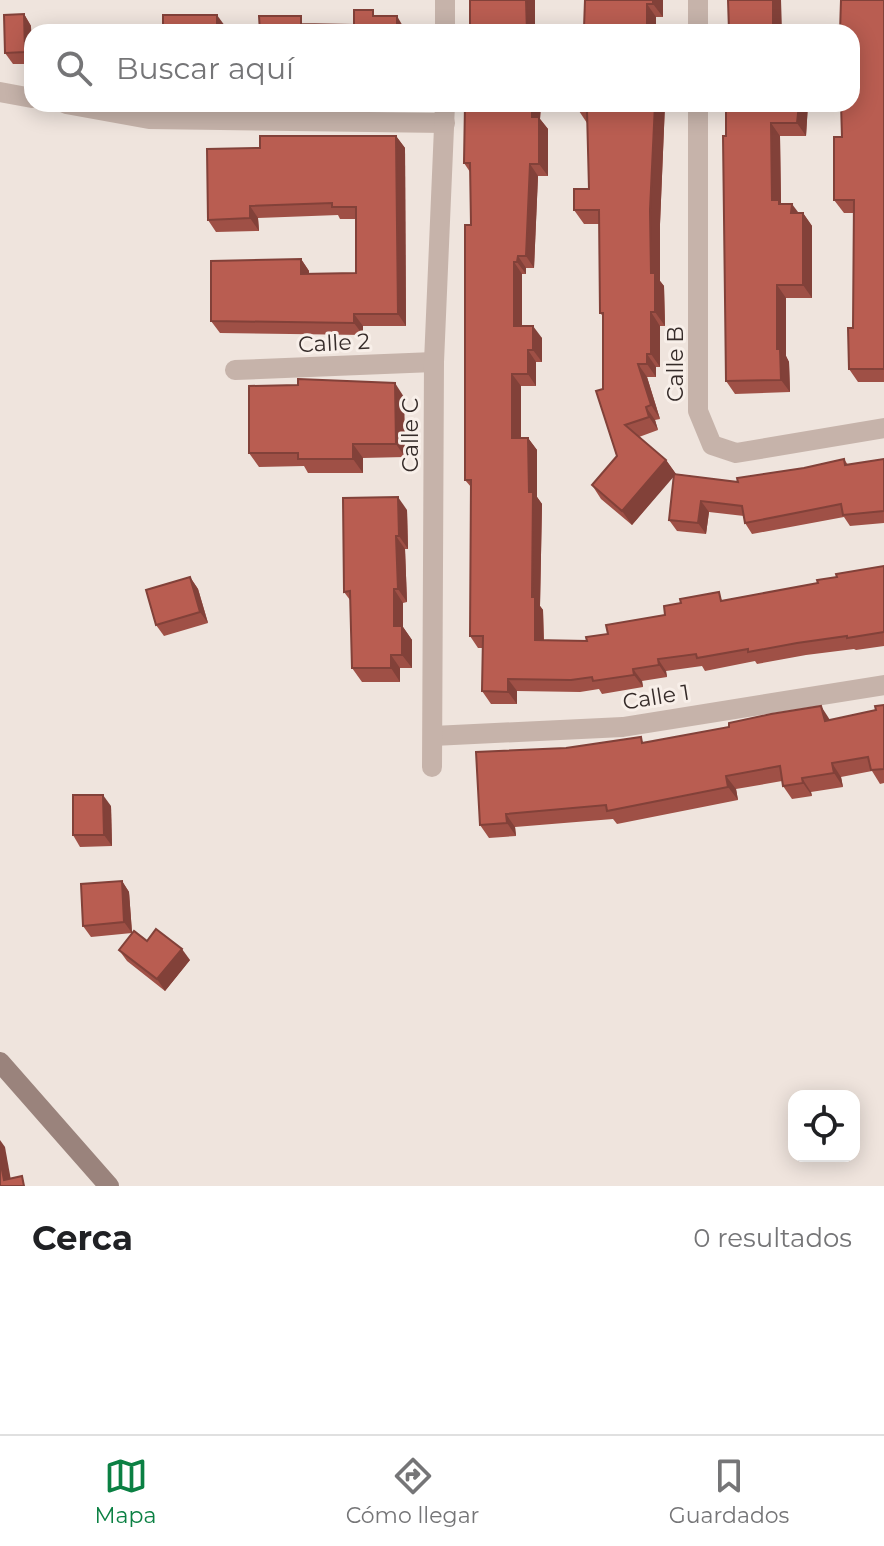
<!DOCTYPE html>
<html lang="es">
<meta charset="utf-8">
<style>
:root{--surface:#fff;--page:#f2f2f2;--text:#202124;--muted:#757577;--line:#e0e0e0;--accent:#0b8043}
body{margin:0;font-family:Montserrat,sans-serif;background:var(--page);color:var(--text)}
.controls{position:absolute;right:24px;bottom:24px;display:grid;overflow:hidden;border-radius:16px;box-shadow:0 4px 20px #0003}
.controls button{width:72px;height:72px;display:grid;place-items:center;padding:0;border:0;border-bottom:2px solid var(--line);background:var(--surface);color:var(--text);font:40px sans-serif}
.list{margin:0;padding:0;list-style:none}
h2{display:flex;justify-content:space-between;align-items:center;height:104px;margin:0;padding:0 32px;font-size:34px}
h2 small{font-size:26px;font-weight:400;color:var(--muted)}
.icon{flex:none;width:44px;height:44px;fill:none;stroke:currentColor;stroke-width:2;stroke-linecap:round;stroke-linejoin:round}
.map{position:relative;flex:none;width:884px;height:1186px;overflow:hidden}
.search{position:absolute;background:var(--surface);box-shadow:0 4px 20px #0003;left:24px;right:24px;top:24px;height:88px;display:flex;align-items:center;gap:20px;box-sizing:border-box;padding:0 28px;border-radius:24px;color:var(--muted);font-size:30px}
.sheet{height:248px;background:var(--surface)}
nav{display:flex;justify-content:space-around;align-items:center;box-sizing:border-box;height:112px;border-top:2px solid var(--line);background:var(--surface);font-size:22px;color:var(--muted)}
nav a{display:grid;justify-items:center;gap:4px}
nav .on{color:var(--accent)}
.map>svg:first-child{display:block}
</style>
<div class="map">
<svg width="884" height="1186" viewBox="0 0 884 1186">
<rect width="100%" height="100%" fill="#efe4dd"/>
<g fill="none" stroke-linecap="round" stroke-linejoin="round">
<g stroke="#c6b3aa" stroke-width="20">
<path d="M445 0V32"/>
<path d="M698 0V32"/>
<path d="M0 92 32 98"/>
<path d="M66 104 149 119 445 123"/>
<path d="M698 104V411L712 445 736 453 884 428"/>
<path d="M235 370 434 362"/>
<path d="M433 736 623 727 884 685"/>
<path d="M432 767 434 362 445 104"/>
</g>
<path stroke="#9a837c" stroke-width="20" d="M0 1062 109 1186"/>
</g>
<g fill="#9f5046">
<path d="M585 0H663V17H656V32L584 28Z"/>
<path d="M884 0V382H858L849 369 853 328 854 213H844L834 200 842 137Z"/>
<path d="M24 14 31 26 32 64H13L5 53Z"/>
<path d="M465 104H541L540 119 548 129V176H538L534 268H526V274H522V326L542 338V362H536V386H521V438H528L537 450V497L542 504 540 606 543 610 544 641H587L665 615 725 600 818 583 884 566V646L856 650 854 649 806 655 757 664 755 661 705 671 702 666 666 671 667 677 642 681 643 687 602 694 599 689 580 692 517 691V704H491L482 691 483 648H478L470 636 471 487 465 480 471 225 470 172 464 163Z"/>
<path d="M665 104 660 224V281L664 286 665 326H660V367H656V377H647L660 419 655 420 658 430 639 437 666 460 676 474 738 482 844 459 848 465 884 459V523L850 526 844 517 752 534 745 523 744 516 709 512 706 534 677 531 669 520 674 475 632 525 601 499 592 485 617 456 603 389V316L600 313 599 224H584L574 210 589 189 587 123 579 111Z"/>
<path d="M808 104 806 136H780L781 203 798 213H803L812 226V298H786V356L789 362 790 392 735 394 726 381V136Z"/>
<path d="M396 136 405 148 406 326H363V335L220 333 211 321 301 259 309 271V274L356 273V219H340L338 215 258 218 259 231 216 232 208 220 260 148Z"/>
<path d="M404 397 405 457 363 458V473H308L304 466 259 467 249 453Z"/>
<path d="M407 510 408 549H405L407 602 403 603V627L412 640V668H400V682H362L352 668 350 600 344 592Z"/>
<path d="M190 577 198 589 208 623 164 636 156 625Z"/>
<path d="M884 705V783L880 784 872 771 841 777 843 787 811 792 812 796 792 799 783 786 782 781 736 789 738 800 617 824 613 819 515 827 516 836 489 838 480 825 645 743 830 720 876 710Z"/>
<path d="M111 806 112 846 80 847 73 835Z"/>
<path d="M122 881 129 892 132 932 147 941 190 960 165 991 127 961 119 950 132 933 91 937 83 926Z"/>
</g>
<g fill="#824139">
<path d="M526 0H535V32H527Z"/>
<path d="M653 0H663V17L653 4Z"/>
<path d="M773 0H781L782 32 773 31Z"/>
<path d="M647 4 656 17V32H647Z"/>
<path d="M24 14 31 26 32 62 25 52Z"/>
<path d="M217 15 225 26V32H217Z"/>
<path d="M397 16 404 28 405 32H397Z"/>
<path d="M532 104H541L540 119 548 129V176L539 164 532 117Z"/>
<path d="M655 104H665L660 224V281L664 286 665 326 655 312 651 273 650 210Z"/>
<path d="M799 104H808L806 136 797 123Z"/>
<path d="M771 123 780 136 781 203 788 213 772 200Z"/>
<path d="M396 136 405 148 406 326 398 314Z"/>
<path d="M530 164 538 176 534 268 526 256Z"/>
<path d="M792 204 801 216 791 213Z"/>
<path d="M250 206 258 218 259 231 250 218Z"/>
<path d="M803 213 812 226V298L803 285Z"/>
<path d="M518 256 526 268V274L517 262Z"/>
<path d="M301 259 309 271V286L301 274Z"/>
<path d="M514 262 522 274V338L514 326Z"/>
<path d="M777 285 786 298V356L789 362 790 392 781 380 777 349Z"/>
<path d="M651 312 660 326V367L651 354Z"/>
<path d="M354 314 363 326V335L354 323Z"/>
<path d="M533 326 542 338V362L533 350Z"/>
<path d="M528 350 536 362V386L528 374Z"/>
<path d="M647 354 656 367V377L647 364Z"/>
<path d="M638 364 647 377 660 419 651 405Z"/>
<path d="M512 374 521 386V450L512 438Z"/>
<path d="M395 383 404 397 405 457 396 444Z"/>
<path d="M646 407 655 420 658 430 649 417Z"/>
<path d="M528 438 537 450V497L542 504 540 606 543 610 544 653 535 640 532 597Z"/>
<path d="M353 444 363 458V473L353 459Z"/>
<path d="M666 460 676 474 632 525 622 511Z"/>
<path d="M398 497 407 510 408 549 399 536Z"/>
<path d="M701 501 709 512 706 534 698 523Z"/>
<path d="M396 536 405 549 407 602 398 589Z"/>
<path d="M190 577 198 589 208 623 200 612Z"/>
<path d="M394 589 403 603V627L412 640V668L402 655 394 626Z"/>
<path d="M391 655 400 668V682L391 668Z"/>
<path d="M658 659 666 671 667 677 659 665Z"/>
<path d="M633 669 642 681 643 687 634 675Z"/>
<path d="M508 679 517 691V704L508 692Z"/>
<path d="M821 706 830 720 825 721Z"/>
<path d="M832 763 841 777 843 787 834 773Z"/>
<path d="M726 776 736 789 738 800 728 787Z"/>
<path d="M802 778 811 792 812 796 803 783Z"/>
<path d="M103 795 111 806 112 846 104 835Z"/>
<path d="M506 814 515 827 516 836 507 823Z"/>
<path d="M122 881 129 892 132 933 124 922Z"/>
<path d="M182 949 190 960 165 991 157 979Z"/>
<path d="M0 1140 5 1147 12 1186 4 1180 0 1160Z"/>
</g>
<g fill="#b95d51" stroke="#824139" stroke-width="2">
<path d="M470 0H526L527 32H470Z"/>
<path d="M585 0H653V4H647V32H581V28H584Z"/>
<path d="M728 0H773V31H787V32H720V31H729Z"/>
<path d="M841 0H884V369H849L848 328H853L854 200H834V137H842L841 104H852V32H840Z"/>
<path d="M354 10H373V16H397V32H260L259 16H301V24L354 25Z"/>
<path d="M24 14 25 52 5 53 4 15Z"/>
<rect x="163" y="15" width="54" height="17"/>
<path d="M465 104H532V117H539V164H530L526 256H518L517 262H514V326H533V350H528V374H512V438H528L529 492H533L532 597H535V640L587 641 586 637 608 634 606 625 665 615 664 606 681 603 680 599 719 592 721 601 818 583 817 580 837 577 836 574 884 566V632L847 638V636L797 643 748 652V649L697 658 696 654 658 659 659 665 633 669 634 675 593 681 592 677 571 680 508 679V692L482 691 483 636H470L471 480H465V225H471L470 163H464Z"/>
<path d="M579 104H655L650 210 651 273H655V312H651V354H647V364H638L651 405 646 407 649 417 625 425 666 460 622 511 592 485 617 456 596 391 603 389V313H600L599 210H574V189H589L587 111H579Z"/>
<path d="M726 104H799L797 123H771L772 200H779V204H792L791 213H803V285H777V349H780L781 380 726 381 723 136H726Z"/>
<path d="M260 136H396L398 314H354V323L211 321V261L301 259V274L356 273V207H332V203L250 206V218L208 220 207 149 260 148Z"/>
<path d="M298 379 395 383 396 444H353V459H298V453H249V386L298 385Z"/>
<path d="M844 459 845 465 884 459V511L843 515 841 504 745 523 742 506 701 501 698 523 669 520 674 474 738 482 737 478 804 468Z"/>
<path d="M398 497 399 536H396L398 589H394V626H402V655H391V668H352L350 591 344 592 343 498Z"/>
<path d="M190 577 200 612 156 625 146 590Z"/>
<path d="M884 705V769L871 770 868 757 832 763 834 773 802 778 803 783 783 786 780 766 726 776 728 787 607 811 606 805 506 814 507 823 480 825 476 752 566 748 641 737 642 743 729 727V723L771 714 821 706 825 721 876 710 875 706Z"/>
<path d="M73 795H103L104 835H73Z"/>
<path d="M122 881 124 922 83 926 81 884Z"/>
<path d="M156 929 182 949 157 979 119 950 134 931 147 941Z"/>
<path d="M0 1160 4 1180 22 1176 24 1186H0Z"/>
</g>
<g text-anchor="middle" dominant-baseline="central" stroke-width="6" stroke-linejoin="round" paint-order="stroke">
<g font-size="22" fill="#352b29" stroke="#f8efe9">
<text transform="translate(334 343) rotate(-3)">Calle 2</text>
<text transform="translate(675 364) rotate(-90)">Calle B</text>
<text transform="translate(410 435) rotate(-90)">Calle C</text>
<text transform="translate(656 697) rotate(-9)">Calle 1</text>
</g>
</g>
</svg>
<div class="controls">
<button><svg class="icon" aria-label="locate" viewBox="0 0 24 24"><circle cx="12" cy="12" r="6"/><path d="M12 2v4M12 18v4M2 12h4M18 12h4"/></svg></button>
</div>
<div class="search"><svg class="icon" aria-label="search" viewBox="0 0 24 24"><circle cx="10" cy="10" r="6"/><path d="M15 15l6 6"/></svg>Buscar aquí</div>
</div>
<section class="sheet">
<h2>Cerca<small>0 resultados</small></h2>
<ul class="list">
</ul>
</section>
<nav>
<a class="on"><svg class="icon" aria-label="map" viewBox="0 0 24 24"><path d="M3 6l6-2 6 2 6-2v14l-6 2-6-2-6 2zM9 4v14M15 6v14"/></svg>Mapa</a>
<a><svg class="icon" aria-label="directions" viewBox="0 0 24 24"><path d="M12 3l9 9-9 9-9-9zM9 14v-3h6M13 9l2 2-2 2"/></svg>Cómo llegar</a>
<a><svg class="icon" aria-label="saved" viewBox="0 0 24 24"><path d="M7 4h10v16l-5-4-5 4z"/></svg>Guardados</a>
</nav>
